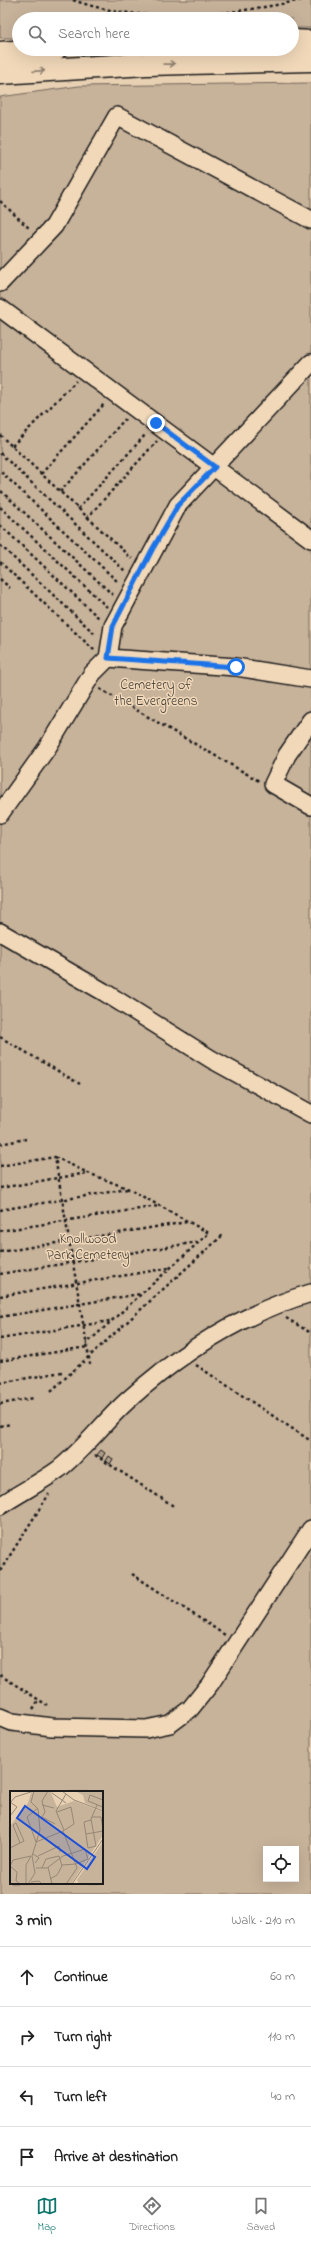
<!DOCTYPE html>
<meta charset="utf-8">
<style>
:root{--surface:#fff;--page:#f6f6f6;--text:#222;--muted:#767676;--line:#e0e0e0;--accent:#0f766e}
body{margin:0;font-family:"Indie Flower",sans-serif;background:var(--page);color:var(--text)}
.controls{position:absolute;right:12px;bottom:12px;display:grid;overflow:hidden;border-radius:0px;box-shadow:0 4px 16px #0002}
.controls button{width:36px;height:36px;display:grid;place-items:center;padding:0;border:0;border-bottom:1px solid var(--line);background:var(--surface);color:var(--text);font:20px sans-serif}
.stop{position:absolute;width:12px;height:12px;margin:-9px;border:3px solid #1a73e8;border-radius:50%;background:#fff}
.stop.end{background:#1a73e8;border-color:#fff;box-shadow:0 1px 4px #0008}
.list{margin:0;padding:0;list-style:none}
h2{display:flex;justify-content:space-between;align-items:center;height:52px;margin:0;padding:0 16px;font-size:17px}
h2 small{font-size:13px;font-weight:400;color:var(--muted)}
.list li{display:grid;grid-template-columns:26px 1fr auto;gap:12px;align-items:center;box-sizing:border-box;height:60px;padding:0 16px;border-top:1px solid var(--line)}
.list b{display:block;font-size:15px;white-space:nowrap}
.list em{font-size:13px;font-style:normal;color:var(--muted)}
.icon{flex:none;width:22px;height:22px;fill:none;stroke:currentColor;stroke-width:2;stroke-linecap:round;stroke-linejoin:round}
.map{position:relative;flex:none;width:311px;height:1894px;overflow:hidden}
.search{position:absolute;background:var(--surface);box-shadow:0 4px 16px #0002;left:12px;right:12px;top:12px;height:44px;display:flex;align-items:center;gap:10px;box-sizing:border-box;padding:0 14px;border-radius:22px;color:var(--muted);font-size:15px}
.sheet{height:292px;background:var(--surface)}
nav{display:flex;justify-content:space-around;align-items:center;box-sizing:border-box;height:56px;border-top:1px solid var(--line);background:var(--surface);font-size:11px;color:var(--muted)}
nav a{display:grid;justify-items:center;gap:2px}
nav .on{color:var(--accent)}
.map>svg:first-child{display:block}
</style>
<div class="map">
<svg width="311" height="1894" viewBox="0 0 311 1894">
<rect width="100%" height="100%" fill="#e8d0b3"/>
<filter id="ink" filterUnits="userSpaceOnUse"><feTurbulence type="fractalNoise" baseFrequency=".025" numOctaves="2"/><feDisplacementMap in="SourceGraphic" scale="8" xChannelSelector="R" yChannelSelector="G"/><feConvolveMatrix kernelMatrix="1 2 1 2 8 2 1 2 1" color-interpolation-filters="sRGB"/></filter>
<g filter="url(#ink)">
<g fill="#c7b29a" stroke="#72675b" fill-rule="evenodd">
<path d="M0 0H311V28H292V19H19V38H0Z"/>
<path d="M311 83V1894H0V97L79 86ZM11 1792H102V1883H11ZM266 1849H296V1879H266Z"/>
</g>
<g fill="#af9e89" stroke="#1c1c1c">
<path d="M101 1450 105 1453 102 1458 97 1455Z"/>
<path d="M109 1456 113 1459 110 1464 106 1461Z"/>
</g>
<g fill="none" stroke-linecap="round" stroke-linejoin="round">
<defs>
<g id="minor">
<path d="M0 283 54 226 117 116 311 220"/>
<path d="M0 308 311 539"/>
<path d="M108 658 236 667 311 679"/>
<path d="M311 720 287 755 273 784 311 806"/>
<path d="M0 814 47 748 92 674 108 658 113 626 178 505 311 363"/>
<path d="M0 932 104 992 211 1059 311 1114"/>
<path d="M0 1506C19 1493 40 1483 59 1469 84 1449 104 1422 127 1401 180 1353 243 1313 311 1293"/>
<path d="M0 1717 12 1722 52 1727 146 1729 170 1724 190 1709 210 1684 311 1529"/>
</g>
<g id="highway">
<path d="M292 41 311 42"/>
<path d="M0 53 55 49"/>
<path d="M0 73 146 64 311 60"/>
</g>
</defs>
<use href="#minor" stroke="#1c1c1c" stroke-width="20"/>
<use href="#highway" stroke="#1c1c1c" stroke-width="25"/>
<g stroke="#1c1c1c" stroke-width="2.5" stroke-dasharray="3 3" stroke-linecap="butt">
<path d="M73 0C146 26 227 15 302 0"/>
<path d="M0 201 30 229"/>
<path d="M0 435 132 559"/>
<path d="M12 446 76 381"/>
<path d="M0 453 125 571"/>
<path d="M1 472 119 583"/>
<path d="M41 474 105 403"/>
<path d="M1 491 113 595"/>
<path d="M60 492 125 419"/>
<path d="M0 507 107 607"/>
<path d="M78 509 146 434"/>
<path d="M87 518 157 441"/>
<path d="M0 525 100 619"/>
<path d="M0 545 96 635"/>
<path d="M0 562 95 651"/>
<path d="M0 579 10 588"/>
<path d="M100 689 259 781"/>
<path d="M0 1037 80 1084"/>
<path d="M0 1144 26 1139"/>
<path d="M55 1157 88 1173 129 1189 209 1233 86 1344"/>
<path d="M0 1166 55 1157 90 1364"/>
<path d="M0 1188 87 1173"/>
<path d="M0 1210 128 1189"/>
<path d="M0 1231 158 1206"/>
<path d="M0 1252 187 1222"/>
<path d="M0 1274 198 1242"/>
<path d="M0 1296 169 1268"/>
<path d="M0 1317 140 1294"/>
<path d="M286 1318 311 1333"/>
<path d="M0 1339 110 1321"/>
<path d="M0 1361 87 1347"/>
<path d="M196 1365 311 1441"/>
<path d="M0 1383 62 1372"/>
<path d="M51 1391 224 1234"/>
<path d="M0 1404 34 1398"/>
<path d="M0 1426 11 1424"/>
<path d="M95 1455 175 1507"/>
<path d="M0 1571 49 1494"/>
<path d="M132 1574 225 1635"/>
<path d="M0 1675 47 1705"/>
<path d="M33 1709 39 1700"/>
</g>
<use href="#minor" stroke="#f1d8b9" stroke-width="17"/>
<use href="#highway" stroke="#f1d8b9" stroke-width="22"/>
</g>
<defs><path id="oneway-shaft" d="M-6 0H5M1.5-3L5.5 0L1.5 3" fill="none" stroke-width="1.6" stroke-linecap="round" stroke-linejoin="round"/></defs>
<g stroke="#918372">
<use href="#oneway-shaft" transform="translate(169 64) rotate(-1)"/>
<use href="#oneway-shaft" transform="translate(39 71) rotate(-4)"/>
</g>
</g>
<g fill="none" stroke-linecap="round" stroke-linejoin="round" filter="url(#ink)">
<path stroke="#1a73e8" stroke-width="5" d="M156 423 215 467 178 505 152 550 113 626 108 658 236 667"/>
</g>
<g text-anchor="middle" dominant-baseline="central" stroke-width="3" stroke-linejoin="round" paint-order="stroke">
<g font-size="14" fill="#47423c" stroke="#f1d8b9">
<text x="156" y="685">Cemetery of<tspan x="156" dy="16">the Evergreens</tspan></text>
<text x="88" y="1239">Knollwood<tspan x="88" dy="16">Park Cemetery</tspan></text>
</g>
</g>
<g transform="translate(10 1791)">
<rect width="93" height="93" fill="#e8d0b3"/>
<path d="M26 0H44L41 2 47 16 64 10 93 21V44L61 93H0V35L18 12 21 2ZM65 0H93V19L75 12 73 4ZM93 51V93H69L67 89Z" fill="#c7b29a"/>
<path fill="none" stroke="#968877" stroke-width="1" d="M38 0 32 10 35 21 32 26 45 33M52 0 64 9 93 20M42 2 56 12M93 9 80 4 78 10 93 16M0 12 5 6 24 0M32 14 44 17M28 17 17 26 26 51 53 40 64 33 61 16 47 21M0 25 7 16 0 11M82 26H91L93 38M81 29 74 31 78 57 86 55 81 28 87 14M54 39 46 20 56 3M53 40 67 77 56 93M76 43 93 40M0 57 14 50 6 32 3 34 10 52M23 63 29 67 25 72M28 65 49 55 50 61M0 75 3 69 21 65M0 75 7 81 6 90 10 93M38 76 42 93M26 77H37L53 65 75 58 78 68 66 73 52 74M32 77 36 68 49 65 52 75 47 84 40 88M21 91 29 90 32 93M16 93V74L21 65M18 93 25 82 22 65 30 39 28 18 21 11 24 0M62 93 93 48"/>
<path fill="#1d4ed8" fill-opacity="0.15" stroke="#1d4ed8" stroke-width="2" d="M15 15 85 66 77 78 7 27Z"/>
<rect width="93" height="93" fill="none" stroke="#1c1c1c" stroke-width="2"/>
</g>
</svg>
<div class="controls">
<button><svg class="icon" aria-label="locate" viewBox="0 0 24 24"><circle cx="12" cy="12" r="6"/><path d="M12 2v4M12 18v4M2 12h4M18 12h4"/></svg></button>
</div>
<div class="stop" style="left:236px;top:667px"></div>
<div class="stop end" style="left:156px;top:423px"></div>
<div class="search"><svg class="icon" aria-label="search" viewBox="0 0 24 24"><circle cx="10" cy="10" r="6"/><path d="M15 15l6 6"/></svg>Search here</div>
</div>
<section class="sheet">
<h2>3 min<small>Walk · 210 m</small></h2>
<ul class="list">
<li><svg class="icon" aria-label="ahead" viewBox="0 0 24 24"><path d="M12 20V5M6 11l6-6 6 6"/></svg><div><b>Continue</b></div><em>60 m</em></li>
<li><svg class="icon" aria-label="right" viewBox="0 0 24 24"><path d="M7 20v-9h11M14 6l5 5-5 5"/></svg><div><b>Turn right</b></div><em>110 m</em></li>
<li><svg class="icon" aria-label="left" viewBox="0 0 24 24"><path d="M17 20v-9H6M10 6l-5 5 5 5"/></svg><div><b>Turn left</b></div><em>40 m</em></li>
<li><svg class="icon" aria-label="arrive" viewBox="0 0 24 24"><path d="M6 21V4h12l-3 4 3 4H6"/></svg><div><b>Arrive at destination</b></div></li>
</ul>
</section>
<nav>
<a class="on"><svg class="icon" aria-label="map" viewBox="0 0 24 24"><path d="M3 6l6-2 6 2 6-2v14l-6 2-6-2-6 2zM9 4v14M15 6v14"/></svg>Map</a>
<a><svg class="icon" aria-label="directions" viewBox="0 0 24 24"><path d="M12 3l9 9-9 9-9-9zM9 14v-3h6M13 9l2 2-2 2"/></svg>Directions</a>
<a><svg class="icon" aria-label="saved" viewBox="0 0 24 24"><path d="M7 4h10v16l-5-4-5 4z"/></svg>Saved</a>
</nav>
